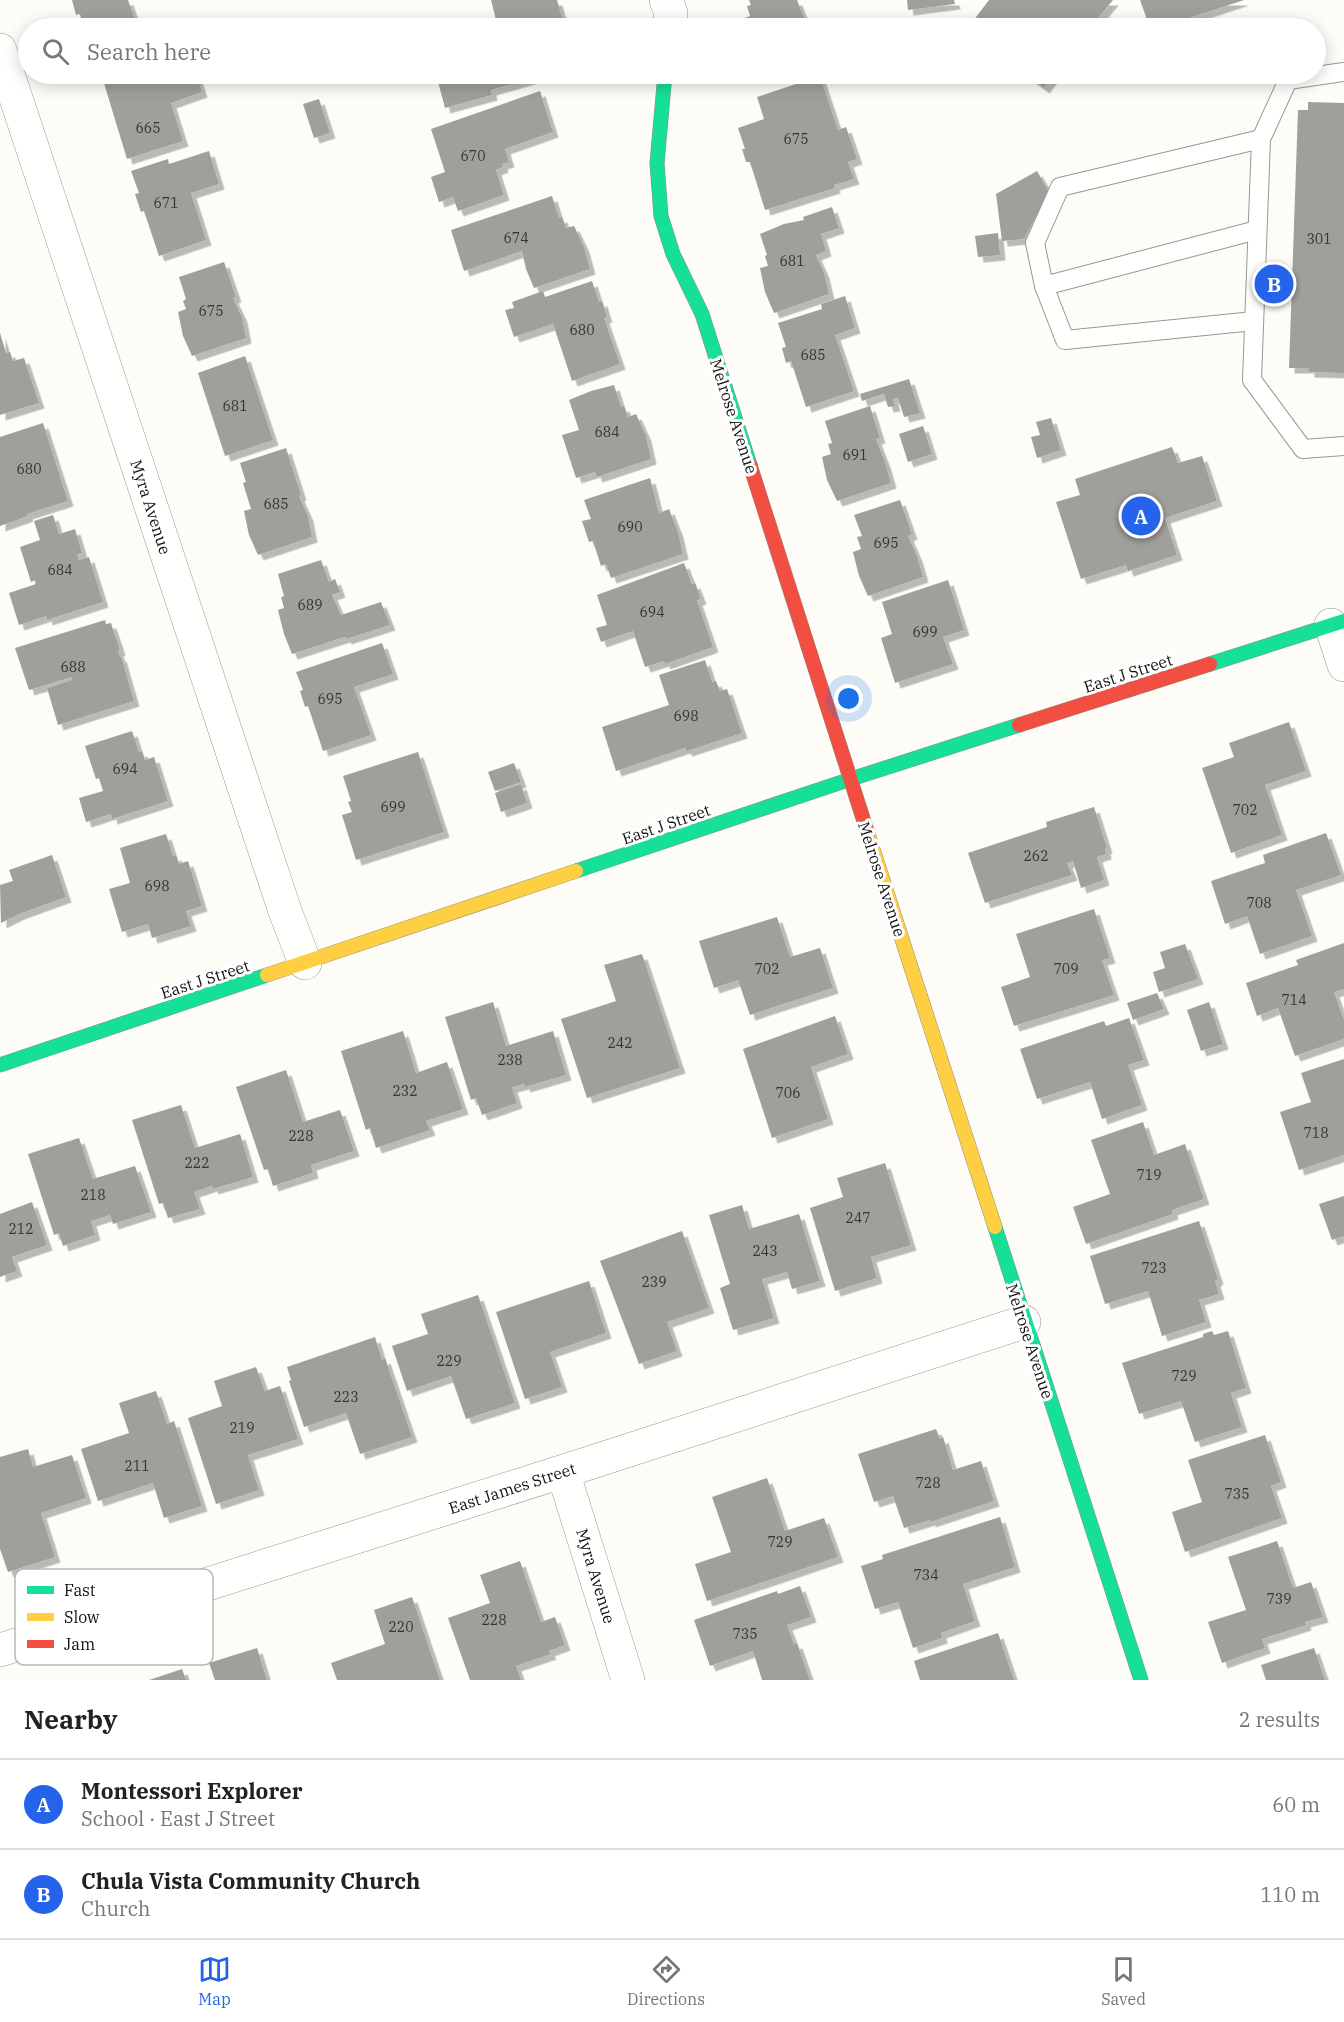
<!DOCTYPE html>
<meta charset="utf-8">
<style>
:root{--surface:#fff;--page:#f2f2f2;--text:#222;--muted:#767676;--line:#e0e0e0;--accent:#2563eb}
body{margin:0;font-family:"IBM Plex Serif",serif;background:var(--page);color:var(--text)}
.you{position:absolute;left:849px;top:699px;width:21px;height:21px;margin:-15px;border:4px solid #fff;border-radius:50%;background:#1a73e8;box-shadow:0 0 0 9px #1a73e833}
.badge{display:grid;place-items:center;width:39px;height:39px;border-radius:50%;background:var(--accent);color:#fff;font-size:20px;font-weight:700}
.pin{position:absolute;translate:-50% -50%;border:3px solid #fff;box-shadow:0 2px 6px #0006}
.list{margin:0;padding:0;list-style:none}
h2{display:flex;justify-content:space-between;align-items:center;height:78px;margin:0;padding:0 24px;font-size:26px}
h2 small{font-size:20px;font-weight:400;color:var(--muted)}
.list li{display:grid;grid-template-columns:39px 1fr auto;gap:18px;align-items:center;box-sizing:border-box;height:90px;padding:0 24px;border-top:2px solid var(--line)}
.list b{display:block;font-size:22px;white-space:nowrap}
.list p{margin:0;font-size:20px;white-space:nowrap;color:var(--muted)}
.list em{font-size:20px;font-style:normal;color:var(--muted)}
.icon{flex:none;width:33px;height:33px;fill:none;stroke:currentColor;stroke-width:2;stroke-linecap:round;stroke-linejoin:round}
.map{position:relative;flex:none;width:1344px;height:1680px;overflow:hidden}
.search{position:absolute;background:var(--surface);box-shadow:0 3px 15px #0003;left:18px;right:18px;top:18px;height:66px;display:flex;align-items:center;gap:15px;box-sizing:border-box;padding:0 21px;border-radius:33px;color:var(--muted);font-size:22px}
.sheet{height:258px;background:var(--surface)}
nav{display:flex;justify-content:space-around;align-items:center;box-sizing:border-box;height:84px;border-top:2px solid var(--line);background:var(--surface);font-size:16px;color:var(--muted)}
nav a{display:grid;justify-items:center;gap:3px}
nav .on{color:var(--accent)}
.map>svg:first-child{display:block}
</style>
<div class="map">
<svg width="1344" height="1680" viewBox="0 0 1344 1680">
<defs>
<filter id="shadow"><feDropShadow dx="5.5" dy="5.5" stdDeviation="0" flood-color="#0004"/></filter>
</defs>
<rect width="100%" height="100%" fill="#fdfcf7"/>
<g fill="#a19f9c" filter="url(#shadow)">
<path d="M72 0H128L138 28H84L80 14 76 15Z"/>
<path d="M491 0H557L565 28H498Z"/>
<path d="M749 0H797L808 28H745L742 19 750 16 747 6 751 5Z"/>
<path d="M907 0H954L955 4 908 10Z"/>
<path d="M989 0H1113L1090 28H983L973 21Z"/>
<path d="M1140 0H1244L1171 24 1173 28H1150Z"/>
<path d="M122 74H196L202 92 171 103 183 141 127 159 103 80Z"/>
<path d="M436 74H547L491 90 492 95 445 108Z"/>
<path d="M1025 74H1055L1044 88Z"/>
<path d="M820 76 838 130 846 127 857 159 848 162 854 179 834 185 835 188 765 210 750 162H746L742 149H745L738 128 764 119 757 97Z"/>
<path d="M540 91 553 132 505 149 509 162 502 164 503 167 496 170 504 195 458 211 453 197 439 202 431 177 445 172 431 129Z"/>
<path d="M319 99 330 133 314 138 303 104Z"/>
<path d="M1308 102 1344 103V373L1309 372V368H1289L1298 110H1308Z"/>
<path d="M209 151 219 184 191 193 206 240 159 256 144 211 141 212 135 194 139 193 131 171 168 159 169 164Z"/>
<path d="M1037 171 1049 192 1024 239 1002 241 996 194Z"/>
<path d="M552 196 559 218 562 217 566 228 574 226 584 247 590 269 534 288 526 269 522 251 464 271 451 230Z"/>
<path d="M832 207 839 228 821 234 826 251 816 255 824 273 829 294 774 313 765 292 760 268 768 266 765 256 767 255 760 234 784 224 804 220 803 217Z"/>
<path d="M998 233 1000 255 978 257 975 236Z"/>
<path d="M224 262 236 297 233 298 242 317 246 338 192 356 183 336 178 312 186 309 183 301 186 299 179 277Z"/>
<path d="M592 281 599 302 602 301 607 317 604 318 620 364 572 381 553 324 514 337 505 310 514 308 512 302 543 291 545 297Z"/>
<path d="M845 296 855 328 835 335 854 391 806 407 791 361 786 363 782 348 786 347 778 323 822 309 821 304Z"/>
<path d="M0 333 6 353 10 352 13 361 24 358 39 403 0 415Z"/>
<path d="M245 356 273 440 225 456 198 373Z"/>
<path d="M909 379 920 413 904 417 898 398 893 399 895 406 888 407 884 394 862 401 860 394Z"/>
<path d="M614 385 621 407 624 406 628 417 636 414 646 436 651 459 597 477 595 472 576 478 562 435 579 430 569 400 591 391Z"/>
<path d="M870 406 880 438 876 439 885 462 891 483 837 501 827 480 822 457 831 454 828 444 832 443 825 421Z"/>
<path d="M1051 418 1061 450 1037 458 1031 437 1040 435 1036 422Z"/>
<path d="M43 423 68 501 27 514 28 516 0 526V437Z"/>
<path d="M923 426 932 454 908 462 899 434Z"/>
<path d="M1172 447 1178 463 1202 456 1217 501 1165 518 1177 555 1128 571 1126 565 1081 579 1056 502 1080 495 1075 479Z"/>
<path d="M286 448 301 495 299 496 308 516 312 537 258 555 249 535 244 511 251 509 243 483 246 482 240 463Z"/>
<path d="M650 478 659 513 669 509 678 532 683 554 611 578 606 564 601 566 593 541 589 542 582 521 591 519 584 500Z"/>
<path d="M900 500 912 534 908 536 917 556 923 577 868 596 859 576 853 552 861 549 857 537 862 536 854 515Z"/>
<path d="M53 515 59 534 75 529 82 553 77 555 79 560 89 557 103 602 47 620 46 616 19 625 9 593 36 584 35 580 31 582 20 547 40 540 34 521Z"/>
<path d="M321 560 329 582 335 579 340 592 332 595 341 615 381 602 390 625 346 639 345 637 292 654 284 634 278 610 284 608 281 597 284 596 278 574Z"/>
<path d="M684 563 692 584 695 583 701 599 697 600 713 647 665 664 664 661 645 667 633 631 601 642 596 628 607 625 597 595Z"/>
<path d="M948 580 964 630 943 637 953 664 895 683 881 638 892 634 882 602Z"/>
<path d="M105 620 106 624 111 623 120 650 118 651 120 657 121 656 134 701 58 725 47 688 72 680V677L29 690 15 648Z"/>
<path d="M382 643 393 674 354 687 371 735 323 751 308 706 305 707 300 691 303 690 296 672Z"/>
<path d="M705 660 712 682 716 681 720 691 727 689 742 733 687 751 685 748 616 771 602 727 669 705 659 675Z"/>
<path d="M1289 722 1306 771 1265 785 1282 835 1231 853 1202 768 1234 757 1229 743Z"/>
<path d="M132 731 139 752 142 751 145 760 154 757 168 801 112 819 111 814 86 822 79 798 103 791 99 778 96 779 85 746Z"/>
<path d="M418 752 444 832 356 860 342 815 352 812 348 802 351 801 343 776Z"/>
<path d="M514 763 521 782 495 791 488 772Z"/>
<path d="M521 784 527 803 501 812 495 793Z"/>
<path d="M1094 807 1107 848 1105 849 1106 854 1097 857 1104 880 1081 888 1073 861 1067 863 1072 875 985 903 968 853 1047 827 1046 822Z"/>
<path d="M1326 833 1341 875 1296 890 1312 936 1260 954 1247 916 1225 924 1211 881 1265 863 1263 855Z"/>
<path d="M166 834 173 856 176 855 179 864 188 861 202 906 186 911 191 926 152 938 148 924 122 932 109 889 130 883 120 848Z"/>
<path d="M52 855 66 897 19 914 1 923 0 885 13 881 9 870Z"/>
<path d="M1094 909 1110 958 1102 960 1114 995 1014 1026 1001 987 1030 977 1016 934Z"/>
<path d="M777 917 790 957 820 948 833 988 750 1015 738 980 714 988 699 941Z"/>
<path d="M1344 943V989L1334 992 1344 1020V1039L1295 1056 1278 1008 1257 1016 1246 983 1298 965 1296 960Z"/>
<path d="M1185 944 1198 979 1159 992 1153 972 1165 968 1160 952Z"/>
<path d="M642 954 680 1068 587 1098 561 1019 616 1001 604 965Z"/>
<path d="M1157 993 1164 1009 1133 1020 1127 1003Z"/>
<path d="M493 1002 506 1046 553 1031 566 1075 525 1087 524 1084 512 1087 517 1103 482 1115 476 1098 471 1100 445 1017Z"/>
<path d="M1209 1002 1223 1044 1201 1051 1187 1010Z"/>
<path d="M835 1016 848 1054 811 1067 828 1119 772 1138 743 1049Z"/>
<path d="M1129 1018 1144 1060 1128 1065 1142 1105 1102 1119 1090 1082 1037 1099 1020 1049 1104 1021 1106 1026Z"/>
<path d="M403 1031 416 1073 447 1062 463 1109 426 1121 430 1130 376 1148 370 1128 366 1130 341 1051Z"/>
<path d="M1344 1059V1155L1299 1170 1280 1112 1311 1102 1301 1073Z"/>
<path d="M286 1070 303 1122 340 1110 354 1151 311 1165 313 1173 273 1186 268 1169 264 1170 236 1087Z"/>
<path d="M181 1105 195 1148 240 1134 253 1177 213 1189 212 1186 194 1192 200 1209 168 1218 163 1203 159 1204 132 1120Z"/>
<path d="M1143 1122 1154 1155 1185 1144 1204 1199 1172 1210 1173 1214 1086 1244 1073 1207 1110 1194 1091 1140Z"/>
<path d="M79 1138 93 1179 135 1166 151 1212 113 1224 110 1215 91 1221 95 1235 63 1246 59 1233 54 1235 28 1154Z"/>
<path d="M885 1163 911 1245 871 1257 877 1278 835 1291 810 1208 843 1197 837 1178Z"/>
<path d="M1344 1196V1236L1332 1240 1319 1204Z"/>
<path d="M32 1202 47 1245 12 1257 17 1271 0 1277V1214Z"/>
<path d="M742 1205 749 1229 799 1214 820 1281 792 1289 787 1272 762 1279 774 1318 733 1330 720 1288 730 1284 709 1215Z"/>
<path d="M1199 1221 1218 1279 1215 1281 1219 1294 1199 1300 1206 1322 1162 1336 1148 1291 1105 1304 1090 1256Z"/>
<path d="M682 1231 709 1308 667 1322 677 1351 639 1364 600 1261Z"/>
<path d="M589 1281 606 1333 550 1352 562 1387 525 1399 496 1312Z"/>
<path d="M478 1295 515 1403 466 1419 451 1376 407 1391 392 1346 428 1334 421 1314Z"/>
<path d="M1212 1331 1214 1335 1228 1331 1246 1388 1231 1393 1242 1427 1195 1442 1181 1401 1139 1414 1122 1363 1203 1337V1334Z"/>
<path d="M375 1337 382 1360 385 1358 412 1437 360 1454 346 1413 304 1427 289 1381 291 1380 287 1367Z"/>
<path d="M256 1367 265 1391 280 1386 298 1439 248 1455 259 1490 216 1504 188 1418 222 1406 214 1381Z"/>
<path d="M156 1391 167 1424 174 1421 202 1506 164 1518 153 1483 98 1501 81 1449 129 1433 119 1403Z"/>
<path d="M936 1429 940 1439 943 1437 953 1470 981 1461 994 1501 930 1522V1520L904 1528 893 1496 874 1502 858 1454Z"/>
<path d="M1265 1435 1281 1482 1271 1486 1282 1518 1185 1552 1172 1512 1202 1502 1188 1460Z"/>
<path d="M28 1449 33 1467 72 1455 86 1498 41 1513 55 1557 8 1572 0 1549V1457Z"/>
<path d="M767 1478 785 1531 824 1518 838 1557 707 1601 695 1564 731 1552 712 1497Z"/>
<path d="M1000 1517 1015 1567 963 1584 975 1621 941 1633 942 1638 913 1648 898 1602 875 1609 861 1566 883 1559 882 1555Z"/>
<path d="M1277 1541 1293 1588 1311 1582 1323 1617 1305 1622 1306 1625 1262 1639 1265 1648 1222 1663 1208 1622 1246 1610 1228 1557Z"/>
<path d="M520 1561 541 1622 555 1617 565 1645 549 1651 551 1654 516 1666 521 1680H470L448 1618 490 1603 480 1575Z"/>
<path d="M800 1586 811 1617 787 1625 794 1644 797 1643 810 1680H762L753 1651 710 1666 694 1620 777 1591 778 1594Z"/>
<path d="M412 1597 440 1680H337L331 1663 385 1644 374 1610Z"/>
<path d="M998 1633 1014 1680H920L914 1661Z"/>
<path d="M257 1648 267 1680H215L209 1663Z"/>
<path d="M1314 1648 1325 1680H1266L1261 1665Z"/>
<path d="M182 1669 186 1680H149Z"/>
</g>
<g fill="none" stroke-linecap="round" stroke-linejoin="round">
<defs>
<g id="lane">
<path d="M1344 72 1288 80 1261 139 1252 380 1303 449 1344 446"/>
<path d="M1257 230 1044 286 1035 243 1060 187 1261 139"/>
<path d="M1044 286 1065 340 1254 321"/>
</g>
<g id="street">
<path d="M666 0 671 13 669 28"/>
<path d="M0 50 285 911 305 963"/>
<path d="M1331 625 1344 665"/>
<path d="M563 1472 628 1680"/>
<path d="M0 1650 583 1465 1024 1322"/>
</g>
<g id="fast">
<path d="M665 74 657 163 661 216 673 254 702 314 750 465"/>
<path d="M1210 664 1344 621"/>
<path d="M576 871 851 779 1019 725"/>
<path d="M0 1065 267 975"/>
<path d="M995 1227 1141 1680"/>
</g>
<g id="slow">
<path d="M868 834 995 1227"/>
<path d="M267 975 576 871"/>
</g>
<g id="jam">
<path d="M750 465 868 834"/>
<path d="M1019 725 1210 664"/>
</g>
</defs>
<use href="#lane" stroke="#979795" stroke-width="20"/>
<use href="#street" stroke="#979795" stroke-width="34"/>
<use href="#fast" stroke="#8e8d8b" stroke-width="15"/>
<use href="#slow" stroke="#8e8d8b" stroke-width="15"/>
<use href="#jam" stroke="#8e8d8b" stroke-width="15"/>
<use href="#lane" stroke="#fffffe" stroke-width="18"/>
<use href="#street" stroke="#fffffe" stroke-width="33"/>
<use href="#fast" stroke="#16e098" stroke-width="14"/>
<use href="#slow" stroke="#ffcf43" stroke-width="14"/>
<use href="#jam" stroke="#f24e42" stroke-width="14"/>
</g>
<g text-anchor="middle" dominant-baseline="central" stroke-width="6" stroke-linejoin="round" paint-order="stroke">
<g font-size="14" fill="#353434">
<text x="148" y="128">665</text>
<text x="796" y="139">675</text>
<text x="473" y="156">670</text>
<text x="166" y="203">671</text>
<text x="516" y="238">674</text>
<text x="1319" y="239">301</text>
<text x="792" y="261">681</text>
<text x="211" y="311">675</text>
<text x="582" y="330">680</text>
<text x="813" y="355">685</text>
<text x="235" y="406">681</text>
<text x="607" y="432">684</text>
<text x="855" y="455">691</text>
<text x="29" y="469">680</text>
<text x="276" y="504">685</text>
<text x="630" y="527">690</text>
<text x="886" y="543">695</text>
<text x="60" y="570">684</text>
<text x="310" y="605">689</text>
<text x="652" y="612">694</text>
<text x="925" y="632">699</text>
<text x="73" y="667">688</text>
<text x="330" y="699">695</text>
<text x="686" y="716">698</text>
<text x="125" y="769">694</text>
<text x="393" y="807">699</text>
<text x="1245" y="810">702</text>
<text x="1036" y="856">262</text>
<text x="157" y="886">698</text>
<text x="1259" y="903">708</text>
<text x="767" y="969">702</text>
<text x="1066" y="969">709</text>
<text x="1294" y="1000">714</text>
<text x="620" y="1043">242</text>
<text x="510" y="1060">238</text>
<text x="405" y="1091">232</text>
<text x="788" y="1093">706</text>
<text x="1316" y="1133">718</text>
<text x="301" y="1136">228</text>
<text x="197" y="1163">222</text>
<text x="1149" y="1175">719</text>
<text x="93" y="1195">218</text>
<text x="858" y="1218">247</text>
<text x="21" y="1229">212</text>
<text x="765" y="1251">243</text>
<text x="1154" y="1268">723</text>
<text x="654" y="1282">239</text>
<text x="449" y="1361">229</text>
<text x="1184" y="1376">729</text>
<text x="346" y="1397">223</text>
<text x="242" y="1428">219</text>
<text x="137" y="1466">211</text>
<text x="928" y="1483">728</text>
<text x="1237" y="1494">735</text>
<text x="780" y="1542">729</text>
<text x="926" y="1575">734</text>
<text x="1279" y="1599">739</text>
<text x="494" y="1620">228</text>
<text x="401" y="1627">220</text>
<text x="745" y="1634">735</text>
</g>
<g font-size="16" fill="#111" stroke="#fff">
<text transform="translate(734 416) rotate(72)">Melrose Avenue</text>
<text transform="translate(151 507) rotate(72)">Myra Avenue</text>
<text transform="translate(1128 673) rotate(-18)">East J Street</text>
<text transform="translate(666 824) rotate(-19)">East J Street</text>
<text transform="translate(882 879) rotate(72)">Melrose Avenue</text>
<text transform="translate(205 979) rotate(-18)">East J Street</text>
<text transform="translate(1030 1341) rotate(72)">Melrose Avenue</text>
<text transform="translate(512 1488) rotate(-18)">East James Street</text>
<text transform="translate(596 1576) rotate(73)">Myra Avenue</text>
</g>
</g>
<rect x="15" y="1569" width="198" height="96" rx="9" fill="#fff" stroke="#b8b8b8" stroke-width="1.5"/>
<rect x="27" y="1586" width="27" height="8" fill="#16e098"/>
<rect x="27" y="1613" width="27" height="8" fill="#ffcf43"/>
<rect x="27" y="1640" width="27" height="8" fill="#f24e42"/>
<g font-size="16" fill="#111">
<text x="64" y="1596">Fast</text>
<text x="64" y="1623">Slow</text>
<text x="64" y="1650">Jam</text>
</g>
</svg>
<div class="you"></div>
<div class="pin badge" style="left:1141px;top:516px">A</div>
<div class="pin badge" style="left:1274px;top:284px">B</div>
<div class="search"><svg class="icon" aria-label="search" viewBox="0 0 24 24"><circle cx="10" cy="10" r="6"/><path d="M15 15l6 6"/></svg>Search here</div>
</div>
<section class="sheet">
<h2>Nearby<small>2 results</small></h2>
<ul class="list">
<li><span class="badge">A</span><div><b>Montessori Explorer</b><p>School · East J Street</p></div><em>60 m</em></li>
<li><span class="badge">B</span><div><b>Chula Vista Community Church</b><p>Church</p></div><em>110 m</em></li>
</ul>
</section>
<nav>
<a class="on"><svg class="icon" aria-label="map" viewBox="0 0 24 24"><path d="M3 6l6-2 6 2 6-2v14l-6 2-6-2-6 2zM9 4v14M15 6v14"/></svg>Map</a>
<a><svg class="icon" aria-label="directions" viewBox="0 0 24 24"><path d="M12 3l9 9-9 9-9-9zM9 14v-3h6M13 9l2 2-2 2"/></svg>Directions</a>
<a><svg class="icon" aria-label="saved" viewBox="0 0 24 24"><path d="M7 4h10v16l-5-4-5 4z"/></svg>Saved</a>
</nav>
